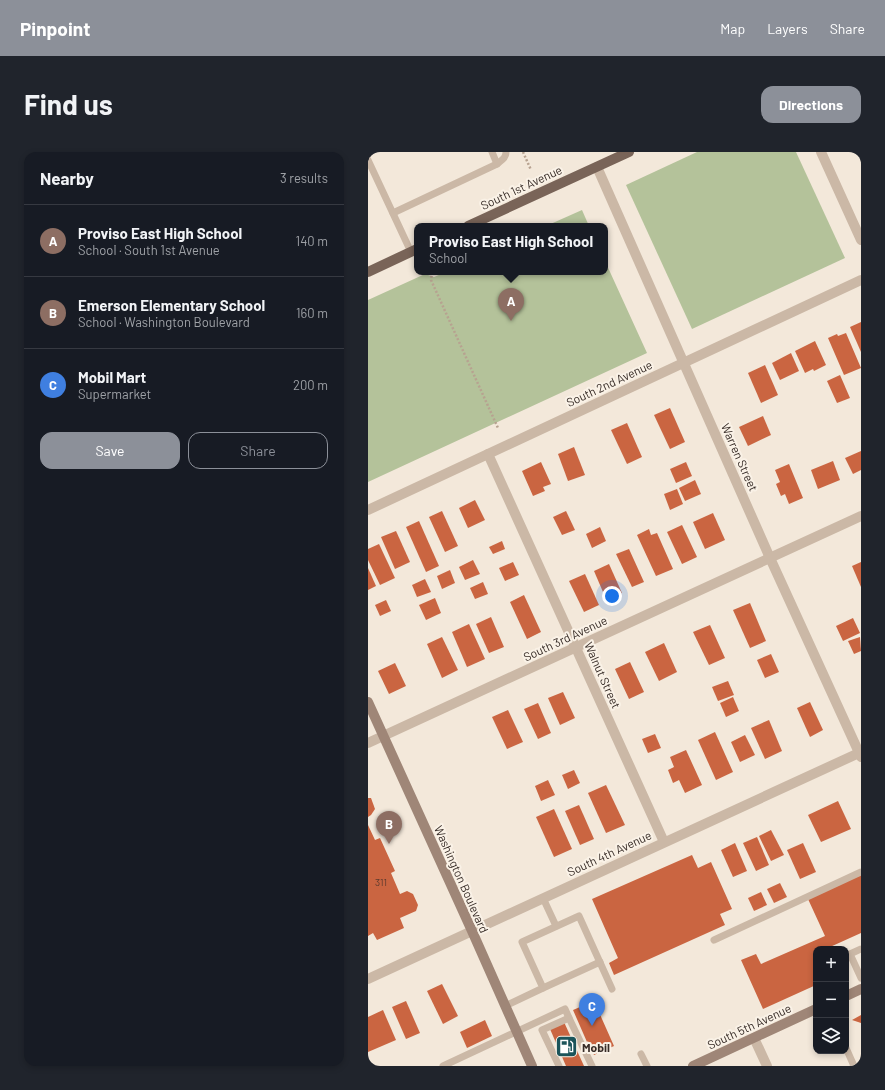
<!DOCTYPE html>
<meta charset="utf-8">
<style>
:root{--surface:#171b24;--page:#20242c;--text:#f1f3f6;--muted:#9ea1a6;--line:#363941;--accent:#8c9099}
body{margin:0;font-family:Barlow,sans-serif;background:var(--page);color:var(--text)}
.controls{position:absolute;right:12px;bottom:12px;display:grid;overflow:hidden;border-radius:8px;box-shadow:0 2px 6px #0003}
.controls button{width:36px;height:36px;display:grid;place-items:center;padding:0;border:0;border-bottom:1px solid var(--line);background:var(--surface);color:var(--text);font:20px sans-serif}
.you{position:absolute;left:244px;top:444px;width:14px;height:14px;margin:-10px;border:3px solid #fff;border-radius:50%;background:#1a73e8;box-shadow:0 0 0 6px #1a73e833}
.badge{display:grid;place-items:center;width:26px;height:26px;border-radius:50%;background:var(--accent);color:#fff;font-size:13px;font-weight:700}
.pin{position:absolute;translate:-50% -33px;filter:drop-shadow(0 1px 2px #0008)}
.pin::after{content:'';position:absolute;top:21px;width:14px;height:12px;background:inherit;clip-path:polygon(0 0,100% 0,50% 100%)}
.popup{position:absolute;left:46px;top:71px;width:194px;height:52px;box-sizing:border-box;display:grid;place-content:center;border-radius:8px;background:var(--surface);filter:drop-shadow(0 1px 3px #0005);font-size:13px;white-space:nowrap;color:var(--muted)}
.popup b{font-size:15px;color:var(--text)}
.popup::after{content:'';position:absolute;left:50%;top:100%;margin-left:-8px;border:8px solid transparent;border-top-color:var(--surface)}
.list{margin:0;padding:0;list-style:none}
h2{display:flex;justify-content:space-between;align-items:center;height:52px;margin:0;padding:0 16px;font-size:17px}
h2 small{font-size:13px;font-weight:400;color:var(--muted)}
.list li{display:grid;grid-template-columns:26px 1fr auto;gap:12px;align-items:center;box-sizing:border-box;height:72px;padding:0 16px;border-top:1px solid var(--line)}
.list b{display:block;font-size:15px;white-space:nowrap}
.list p{margin:0;font-size:13px;white-space:nowrap;color:var(--muted)}
.list em{font-size:13px;font-style:normal;color:var(--muted)}
.actions{display:flex;gap:8px;padding:12px 16px}
.actions a{flex:1;padding:9px 0;border:1px solid var(--accent);border-radius:12px;text-align:center;font-size:14px;color:var(--accent)}
.actions .main{background:var(--accent);color:#fff}
.icon{flex:none;width:22px;height:22px;fill:none;stroke:currentColor;stroke-width:2;stroke-linecap:round;stroke-linejoin:round}
.map{position:relative;flex:none;width:493px;height:914px;overflow:hidden;border-radius:12px}
header{display:flex;align-items:center;gap:24px;box-sizing:border-box;height:56px;padding:0 20px;background:var(--accent);color:#fff}
header strong{font-size:19px}
nav{display:flex;gap:22px;margin-inline-start:auto;font-size:14px}
.intro{display:flex;align-items:center;justify-content:space-between;box-sizing:border-box;height:96px;padding:0 24px}
h1{margin:0;font-size:28px}
.button{padding:10px 18px;border-radius:12px;background:var(--accent);color:#fff;font-size:14px;font-weight:700}
main{display:flex;gap:24px;padding:0 24px}
aside{flex:1;background:var(--surface);border-radius:12px;box-shadow:0 2px 6px #0003}
.map>svg:first-child{display:block}
</style>
<header>
<strong>Pinpoint</strong>
<nav><a>Map</a><a>Layers</a><a>Share</a></nav>
</header>
<div class="intro"><h1>Find us</h1><a class="button">Directions</a></div>
<main>
<aside>
<h2>Nearby<small>3 results</small></h2>
<ul class="list">
<li><span class="badge" style="background:#8d6e63">A</span><div><b>Proviso East High School</b><p>School · South 1st Avenue</p></div><em>140 m</em></li>
<li><span class="badge" style="background:#8d6e63">B</span><div><b>Emerson Elementary School</b><p>School · Washington Boulevard</p></div><em>160 m</em></li>
<li><span class="badge" style="background:#3f7fe0">C</span><div><b>Mobil Mart</b><p>Supermarket</p></div><em>200 m</em></li>
</ul>
<div class="actions"><a class="main">Save</a><a>Share</a></div>
</aside>
<div class="map">
<svg width="493" height="914" viewBox="0 0 493 914">
<rect width="100%" height="100%" fill="#f3e8da"/>
<g fill="#b4c29a">
<path d="M329 0H428L477 106 324 177 258 33Z"/>
<path d="M214 58 221 74H178Z"/>
<path d="M237 109 279 201 0 330V148L57 122 66 125 78 120H237Z"/>
</g>
<g fill="#ca6541">
<path d="M493 170V200L482 175Z"/>
<path d="M478 181 493 216 476 223 460 186 469 182 470 184Z"/>
<path d="M447 189 458 213 446 219 445 217 437 221 427 199Z"/>
<path d="M423 201 431 219 412 228 404 211Z"/>
<path d="M397 213 410 243 393 251 380 221Z"/>
<path d="M472 223 482 246 469 251 459 229Z"/>
<path d="M302 256 317 290 302 297 286 263Z"/>
<path d="M395 264 403 283 380 294 371 275Z"/>
<path d="M259 271 274 305 259 312 243 278Z"/>
<path d="M206 295 217 323 200 329 190 302Z"/>
<path d="M493 299V318L485 322 477 306Z"/>
<path d="M465 309 472 328 450 337 443 318Z"/>
<path d="M173 310 183 332 175 335 177 339 165 344 154 319Z"/>
<path d="M318 310 324 324 308 331 302 317Z"/>
<path d="M421 312 435 346 421 352 417 342 413 344 408 332 412 330 407 318Z"/>
<path d="M327 328 333 342 317 349 311 336Z"/>
<path d="M309 337 315 352 302 358 296 342Z"/>
<path d="M107 348 117 368 100 376 91 356Z"/>
<path d="M74 359 90 394 77 400 61 365Z"/>
<path d="M198 359 207 378 194 383 185 365Z"/>
<path d="M345 361 357 388 337 397 325 370Z"/>
<path d="M51 369 71 414 58 420 38 375Z"/>
<path d="M314 373 329 405 314 412 299 380Z"/>
<path d="M232 375 238 389 224 396 218 382Z"/>
<path d="M281 377 283 383 289 381 305 417 288 424 269 383Z"/>
<path d="M28 379 42 410 27 417 13 385Z"/>
<path d="M134 389 137 397 125 402 121 395Z"/>
<path d="M11 392 27 426 12 433 0 408V397Z"/>
<path d="M261 397 276 430 264 435 248 402Z"/>
<path d="M105 408 112 422 97 428 91 415Z"/>
<path d="M145 410 151 423 137 429 131 416Z"/>
<path d="M493 410V435L484 414Z"/>
<path d="M241 412 254 441 238 447 226 419Z"/>
<path d="M0 416 8 434 0 438Z"/>
<path d="M82 418 87 431 74 437 69 424Z"/>
<path d="M217 422 231 453 216 460 201 429Z"/>
<path d="M57 427 63 440 49 445 44 433Z"/>
<path d="M115 430 120 442 107 447 102 436Z"/>
<path d="M156 443 173 480 159 487 142 450Z"/>
<path d="M67 446 73 461 58 468 51 453Z"/>
<path d="M18 448 23 459 12 464 7 453Z"/>
<path d="M382 451 398 489 382 496 365 458Z"/>
<path d="M123 465 136 495 121 501 108 472Z"/>
<path d="M485 466 492 481 475 489 468 474Z"/>
<path d="M101 472 117 507 99 515 84 480Z"/>
<path d="M342 473 357 506 341 513 325 480Z"/>
<path d="M74 485 90 518 74 526 59 492Z"/>
<path d="M492 485 493 499 486 502 480 489Z"/>
<path d="M296 491 309 520 291 529 277 500Z"/>
<path d="M403 502 411 520 397 526 389 508Z"/>
<path d="M262 510 276 540 261 547 247 517Z"/>
<path d="M27 511 38 534 21 542 10 519Z"/>
<path d="M360 529 366 543 350 549 344 535Z"/>
<path d="M195 540 207 566 192 573 180 546Z"/>
<path d="M365 545 371 559 358 565 352 551Z"/>
<path d="M442 550 455 578 442 585 429 556Z"/>
<path d="M170 551 183 581 170 587 156 557Z"/>
<path d="M140 558 155 590 139 597 124 565Z"/>
<path d="M401 568 414 599 397 607 383 576Z"/>
<path d="M347 580 365 620 348 628 330 588Z"/>
<path d="M287 582 293 596 280 601 274 587Z"/>
<path d="M377 583 387 603 372 610 363 590Z"/>
<path d="M318 598 334 633 317 641 311 628 305 631 300 618 306 615 302 605Z"/>
<path d="M206 618 212 631 200 637 194 623Z"/>
<path d="M180 628 187 643 173 649 167 634Z"/>
<path d="M238 633 257 673 238 681 220 641Z"/>
<path d="M0 646H3L7 657 3 663 0 665Z"/>
<path d="M470 649 483 677 453 690 440 663Z"/>
<path d="M211 653 226 687 212 693 197 659Z"/>
<path d="M186 657 204 697 186 705 168 665Z"/>
<path d="M0 673 7 688 12 686 27 719 23 721 32 742 39 739 45 742 50 753 48 759 32 766 36 776 9 788 5 781 0 784Z"/>
<path d="M403 678 416 703 403 709 391 684Z"/>
<path d="M389 685 401 713 388 719 375 691Z"/>
<path d="M367 691 379 719 365 725 353 698Z"/>
<path d="M435 691 448 720 432 727 419 698Z"/>
<path d="M324 703 330 716 343 710 364 757 352 762 357 773 246 823 241 811 250 806 224 747Z"/>
<path d="M493 723V781L462 795V797H448V833L395 857 373 808 388 802 393 812 457 784 440 747Z"/>
<path d="M412 731 419 745 406 751 399 737Z"/>
<path d="M393 740 399 753 386 759 380 746Z"/>
<path d="M74 832 90 864 75 872 59 839Z"/>
<path d="M38 849 52 881 38 887 24 855Z"/>
<path d="M226 849 246 894 226 903 220 889 219 890 205 858Z"/>
<path d="M15 858 28 888 0 900V865Z"/>
<path d="M493 863V871L484 868Z"/>
<path d="M117 868 124 884 99 896 92 880Z"/>
<path d="M196 870 216 914H198L182 877Z"/>
</g>
<g fill="none" stroke-linecap="round" stroke-linejoin="round">
<g stroke="#b7a290" stroke-width="2.5" stroke-dasharray="2 2" stroke-linecap="butt">
<path d="M155 0 163 18"/>
<path d="M64 120 63 128 130 276"/>
</g>
<g stroke="#cbb8a6" stroke-width="7">
<path d="M124 0 129 12"/>
<path d="M0 8 43 100"/>
<path d="M25 61 129 12C134 8 138 6 138 0"/>
<path d="M175 746 188 774"/>
<path d="M346 788 493 720"/>
<path d="M493 797 482 802 493 826"/>
<path d="M175 836 232 810"/>
<path d="M137 854 175 836 154 790 211 764 244 837"/>
<path d="M478 896 486 914"/>
<path d="M273 902 279 914"/>
<path d="M75 914 197 857 201 866"/>
<path d="M191 914 174 878 201 866 224 914"/>
</g>
<g stroke="#cbb8a6" stroke-width="10">
<path d="M453 0 493 88"/>
<path d="M229 15 402 406 493 605"/>
<path d="M120 302 296 690"/>
<path d="M0 358 493 128"/>
<path d="M0 591 493 364"/>
<path d="M0 827 493 600"/>
<path d="M386 886 399 914"/>
</g>
<g stroke="#9f8677" stroke-width="10">
<path d="M0 550 104 779 164 914"/>
<path d="M478 844 493 837"/>
<path d="M325 914 448 857"/>
</g>
<g stroke="#796458" stroke-width="10">
<path d="M100 74 261 0"/>
<path d="M0 120 49 97"/>
</g>
</g>
<defs>
<symbol id="fuel-square" viewBox="-11 -11 22 22"><rect x="-9" y="-9" width="18" height="18" rx="4" fill="#1b545a" stroke="#faf2e7"/><path d="M-5.5-6h7V0h2V4h1.3V-2.5L3-4.5l.8-.8L6-3V5H2.5V1h-1V6h-7ZM-4.2-4.7v3.2H.2V-4.7Z" fill="#fff"/></symbol>
</defs>
<g fill-rule="evenodd">
<use href="#fuel-square" x="186" y="882" width="25" height="25"/>
</g>
<g text-anchor="middle" dominant-baseline="central" stroke-width="4" stroke-linejoin="round" paint-order="stroke">
<g font-size="10" fill="#5c3a2e">
<text x="13" y="730">311</text>
</g>
<g font-size="12" fill="#372c27" stroke="#faf2e7">
<text transform="translate(153 35) rotate(-25)">South 1st Avenue</text>
<text transform="translate(241 231) rotate(-25)">South 2nd Avenue</text>
<text transform="translate(372 305) rotate(66)">Warren Street</text>
<text transform="translate(197 486) rotate(-25)">South 3rd Avenue</text>
<text transform="translate(235 523) rotate(66)">Walnut Street</text>
<text transform="translate(241 701) rotate(-25)">South 4th Avenue</text>
<text transform="translate(94 727) rotate(66)">Washington Boulevard</text>
<text transform="translate(381 874) rotate(-25)">South 5th Avenue</text>
</g>
<g font-size="12" font-weight="bold" fill="#372c27" stroke="#faf2e7" text-anchor="start">
<text x="214" y="895">Mobil</text>
</g>
</g>
</svg>
<div class="controls">
<button>+</button>
<button>−</button>
<button><svg class="icon" aria-label="layers" viewBox="0 0 24 24"><path d="M12 4l9 5-9 5-9-5zM3 14l9 5 9-5"/></svg></button>
</div>
<div class="you"></div>
<div class="pin badge" style="left:143px;top:169px;background:#8d6e63">A</div>
<div class="popup"><b>Proviso East High School</b>School</div>
<div class="pin badge" style="left:21px;top:692px;background:#8d6e63">B</div>
<div class="pin badge" style="left:224px;top:874px;background:#3f7fe0">C</div>
</div>
</main>
